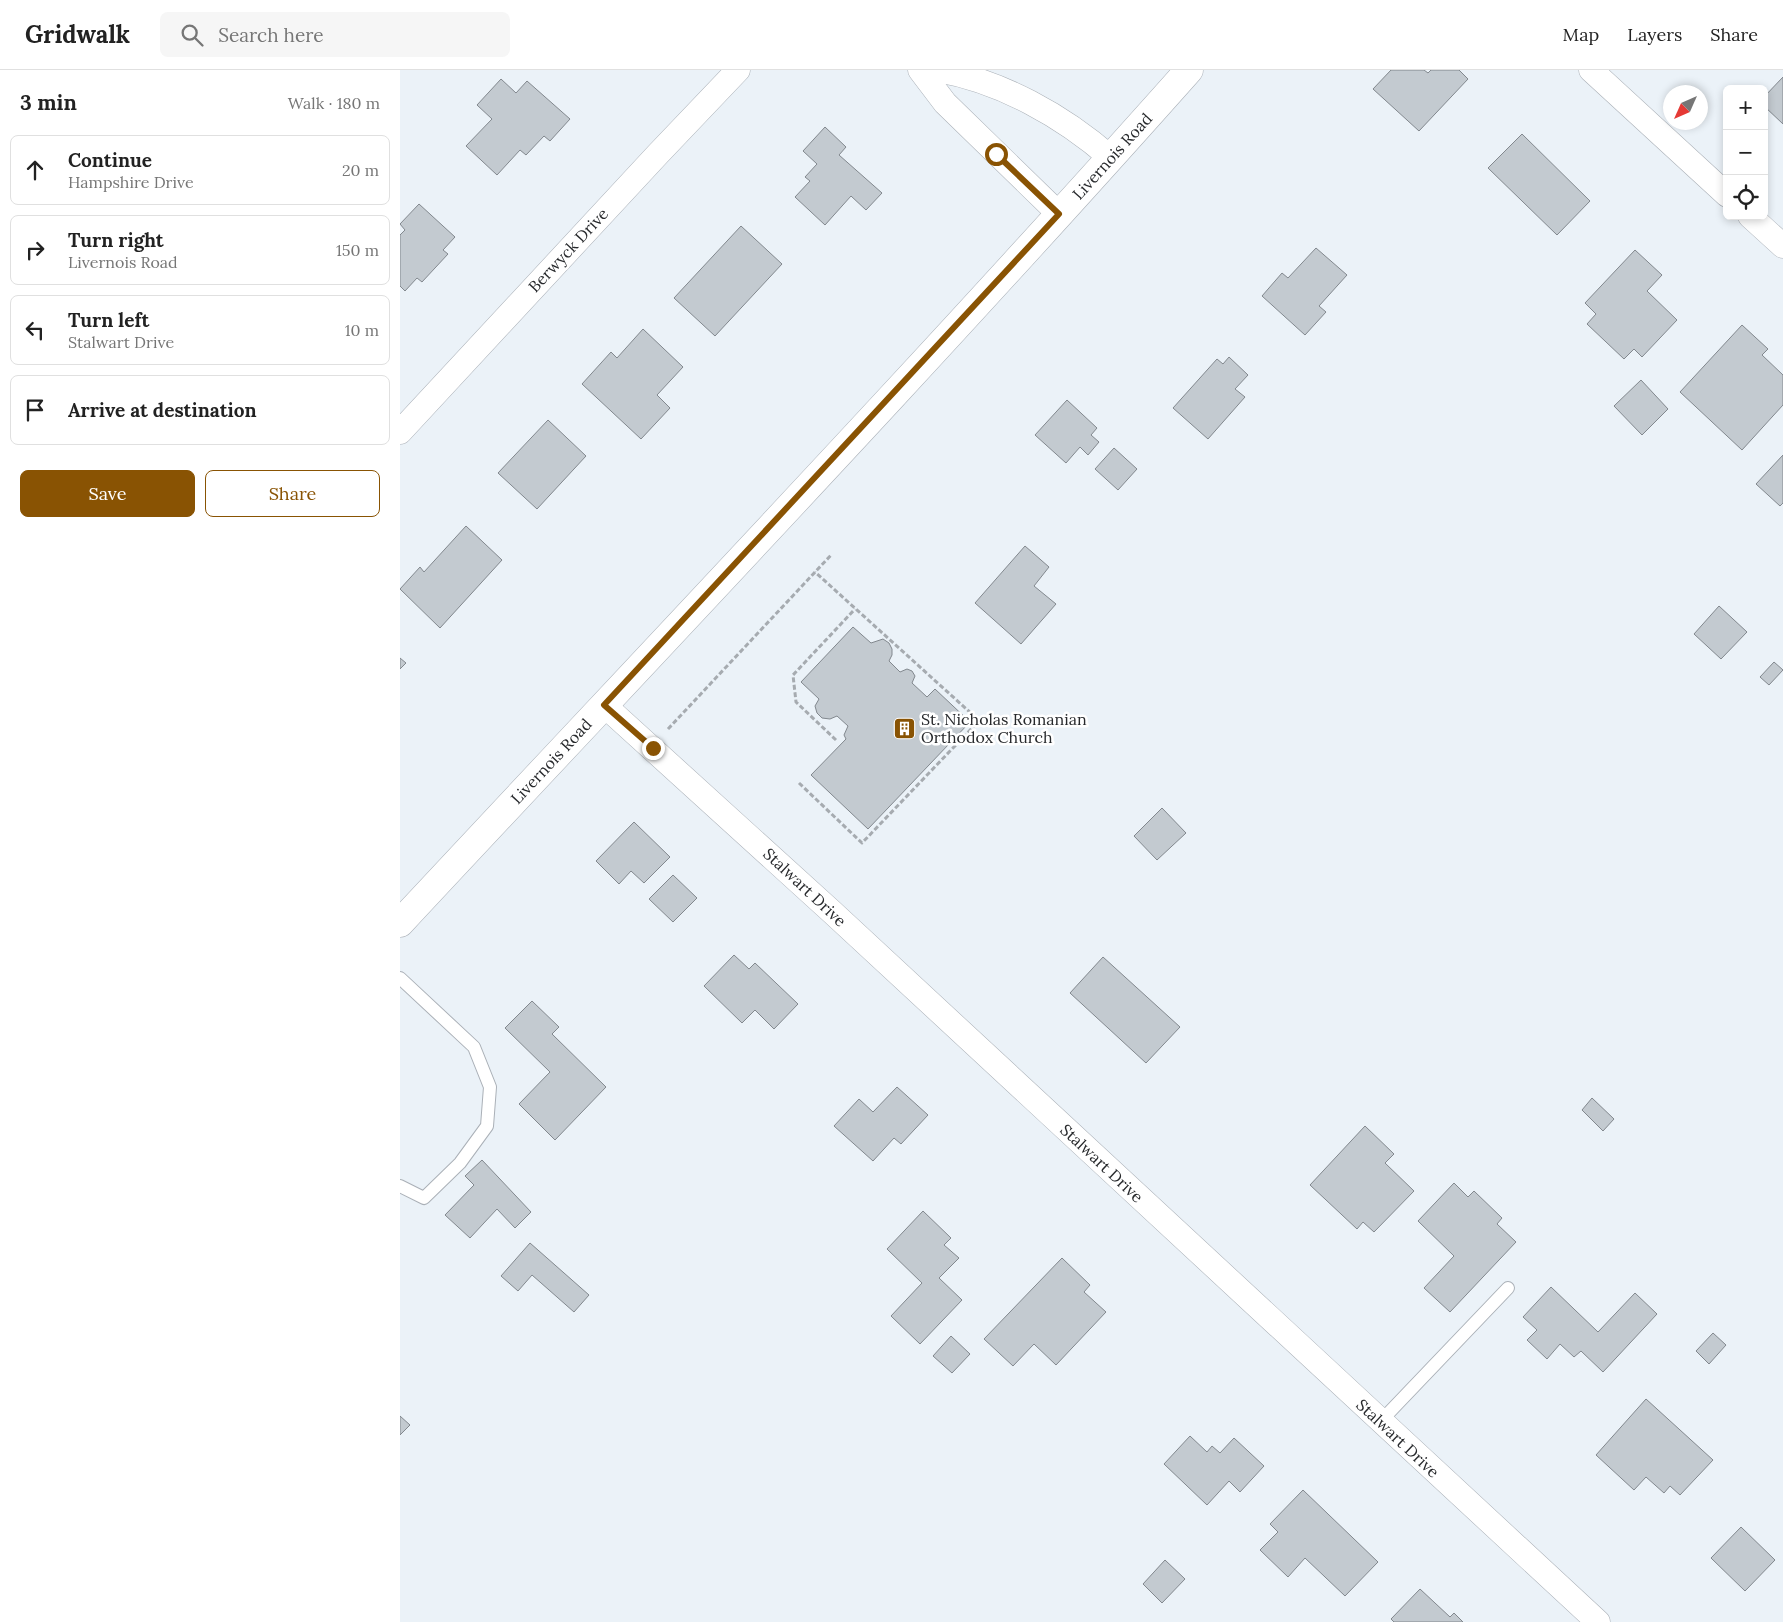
<!DOCTYPE html>
<meta charset="utf-8">
<style>
:root{--surface:#fff;--page:#f6f6f6;--text:#222;--muted:#767676;--line:#e0e0e0;--accent:#895303}
body{margin:0;font-family:Lora,serif;background:var(--page);color:var(--text)}
.controls{position:absolute;right:15px;top:15px;display:grid;overflow:hidden;border-radius:8px;box-shadow:0 2px 8px #0003}
.controls button{width:45px;height:45px;display:grid;place-items:center;padding:0;border:0;border-bottom:1px solid var(--line);background:var(--surface);color:var(--text);font:25px sans-serif}
.compass{position:absolute;left:1263px;top:15px;width:45px;height:45px;border-radius:50%;background:var(--surface);box-shadow:0 2px 8px #0003;rotate:225deg}
.stop{position:absolute;width:15px;height:15px;margin:-11px;border:4px solid #895303;border-radius:50%;background:#fff}
.stop.end{background:#895303;border-color:#fff;box-shadow:0 1px 5px #0008}
.list{margin:0;padding:0;list-style:none}
h2{display:flex;justify-content:space-between;align-items:center;height:65px;margin:0;padding:0 20px;font-size:21px}
h2 small{font-size:16px;font-weight:400;color:var(--muted)}
.list li{display:grid;grid-template-columns:32px 1fr auto;gap:15px;align-items:center;box-sizing:border-box;height:70px;margin:0 10px 10px;padding:0 10px;border:1px solid var(--line);border-radius:8px}
.list b{display:block;font-size:19px;white-space:nowrap}
.list p{margin:0;font-size:16px;white-space:nowrap;color:var(--muted)}
.list em{font-size:16px;font-style:normal;color:var(--muted)}
.actions{display:flex;gap:10px;padding:15px 20px}
.actions a{flex:1;padding:11px 0;border:1px solid var(--accent);border-radius:8px;text-align:center;font-size:18px;color:var(--accent)}
.actions .main{background:var(--accent);color:#fff}
.icon{flex:none;width:28px;height:28px;fill:none;stroke:currentColor;stroke-width:2;stroke-linecap:round;stroke-linejoin:round}
.map{position:relative;flex:none;width:1383px;height:1552px;overflow:hidden}
header{display:flex;align-items:center;gap:30px;box-sizing:border-box;height:70px;padding:0 25px;background:var(--surface);border-bottom:1px solid var(--line)}
header strong{font-size:24px}
nav{display:flex;gap:28px;margin-inline-start:auto;font-size:18px}
.search{width:350px;height:45px;background:var(--page);display:flex;align-items:center;gap:12px;box-sizing:border-box;padding:0 18px;border-radius:8px;color:var(--muted);font-size:19px}
main{display:flex}
aside{flex:1;background:var(--surface)}
.map>svg:first-child{display:block}
</style>
<header>
<strong>Gridwalk</strong>
<div class="search"><svg class="icon" aria-label="search" viewBox="0 0 24 24"><circle cx="10" cy="10" r="6"/><path d="M15 15l6 6"/></svg>Search here</div>
<nav><a>Map</a><a>Layers</a><a>Share</a></nav>
</header>
<main>
<aside>
<h2>3 min<small>Walk · 180 m</small></h2>
<ul class="list">
<li><svg class="icon" aria-label="ahead" viewBox="0 0 24 24"><path d="M12 20V5M6 11l6-6 6 6"/></svg><div><b>Continue</b><p>Hampshire Drive</p></div><em>20 m</em></li>
<li><svg class="icon" aria-label="right" viewBox="0 0 24 24"><path d="M7 20v-9h11M14 6l5 5-5 5"/></svg><div><b>Turn right</b><p>Livernois Road</p></div><em>150 m</em></li>
<li><svg class="icon" aria-label="left" viewBox="0 0 24 24"><path d="M17 20v-9H6M10 6l-5 5 5 5"/></svg><div><b>Turn left</b><p>Stalwart Drive</p></div><em>10 m</em></li>
<li><svg class="icon" aria-label="arrive" viewBox="0 0 24 24"><path d="M6 21V4h12l-3 4 3 4H6"/></svg><div><b>Arrive at destination</b></div></li>
</ul>
<div class="actions"><a class="main">Save</a><a>Share</a></div>
</aside>
<div class="map">
<svg width="1383" height="1552" viewBox="0 0 1383 1552">
<rect width="100%" height="100%" fill="#ebf2f8"/>
<g fill="#c3cad0" stroke="#82888e">
<path d="M991 0H1024L1028 3 1031 0H1059L1068 9 1019 61 973 19Z"/>
<path d="M1383 7V54L1364 36V27Z"/>
<path d="M101 9 116 23 127 11 170 49 150 71 144 66 126 85 120 80 97 105 66 76 92 49 77 35Z"/>
<path d="M425 57 446 77 439 85 482 123 466 140 451 126 425 155 395 127 410 111 405 107 417 94 403 81Z"/>
<path d="M1122 64 1190 131 1157 165 1088 98Z"/>
<path d="M19 134 55 167 43 180 48 184 22 212 17 208 5 221 0 216V165L5 160 0 154Z"/>
<path d="M341 156 382 194 315 266 274 228Z"/>
<path d="M916 178 947 205 919 236 926 242 905 265 862 226 882 203 888 208Z"/>
<path d="M1235 180 1262 205 1247 221 1277 250 1242 287 1234 279 1224 289 1187 254 1196 244 1185 233Z"/>
<path d="M1342 255 1368 279 1362 285 1383 305V335L1342 380 1280 322Z"/>
<path d="M243 259 283 297 257 325 270 338 241 369 182 314 211 282 217 288Z"/>
<path d="M829 287 848 305 835 319 845 327 808 369 773 338 817 289 823 294Z"/>
<path d="M1241 310 1268 339 1242 365 1214 336Z"/>
<path d="M667 330 697 358 691 365 699 372 688 385 680 377 666 393 635 365Z"/>
<path d="M148 350 186 386 137 439 98 403Z"/>
<path d="M714 378 737 399 718 420 695 399Z"/>
<path d="M1383 385V433L1380 436 1356 414Z"/>
<path d="M66 456 102 490 40 558 0 519 20 497 24 502Z"/>
<path d="M625 476 649 497 634 516 656 534 621 574 575 533Z"/>
<path d="M1319 536 1347 562 1321 589 1294 564Z"/>
<path d="M453 557 471 573 483 569 489 573 492 579V585L489 591 500 602 507 599 512 601 515 606 512 613 527 627 535 619 570 652 468 759 411 705 446 669 444 665 448 656 437 646 430 649 422 648 417 643 415 636 419 629 401 612Z"/>
<path d="M0 588 6 593 0 599Z"/>
<path d="M1374 592 1383 600 1369 615 1360 607Z"/>
<path d="M762 738 786 763 757 790 734 766Z"/>
<path d="M234 752 270 787 244 813 231 801 219 814 196 791Z"/>
<path d="M273 805 297 828 273 852 249 829Z"/>
<path d="M334 885 349 899 355 893 398 934 374 959 355 940 342 953 304 916Z"/>
<path d="M703 887 780 957 746 993 670 923Z"/>
<path d="M132 931 159 957 152 964 206 1017 155 1070 119 1034 150 1002 105 958Z"/>
<path d="M497 1017 528 1045 501 1074 494 1068 473 1091 434 1056 459 1029 473 1042Z"/>
<path d="M1192 1028 1214 1049 1203 1061 1182 1040Z"/>
<path d="M965 1056 994 1084 985 1093 1014 1121 974 1162 963 1152 957 1159 910 1115Z"/>
<path d="M82 1090 131 1142 115 1158 97 1139 70 1168 45 1145 74 1115 65 1106Z"/>
<path d="M1054 1113 1068 1127 1074 1121 1102 1148 1097 1154 1116 1172 1050 1242 1024 1218 1054 1186 1018 1151Z"/>
<path d="M523 1141 551 1168 544 1175 559 1188 539 1208 562 1230 520 1274 491 1246 522 1213 487 1179Z"/>
<path d="M130 1173 189 1225 174 1242 132 1205 118 1221 101 1206Z"/>
<path d="M662 1188 690 1215 684 1222 706 1242 656 1295 634 1274 613 1296 584 1269Z"/>
<path d="M1151 1217 1198 1262 1235 1223 1257 1244 1203 1302 1181 1281 1174 1287 1160 1274 1147 1289 1127 1270 1137 1260 1123 1247Z"/>
<path d="M1313 1263 1326 1275 1309 1294 1296 1281Z"/>
<path d="M551 1266 570 1284 552 1303 533 1286Z"/>
<path d="M1246 1329 1313 1390 1280 1425 1270 1416 1264 1423 1246 1407 1234 1420 1196 1385Z"/>
<path d="M0 1346 10 1355 0 1365Z"/>
<path d="M790 1366 807 1382 812 1376 820 1383 834 1368 864 1396 840 1422 829 1411 807 1435 764 1394Z"/>
<path d="M903 1420 978 1492 945 1526 905 1488 888 1507 860 1480 878 1462 870 1454Z"/>
<path d="M1341 1457 1375 1490 1345 1521 1311 1488Z"/>
<path d="M765 1490 785 1509 762 1533 743 1514Z"/>
<path d="M1020 1519 1050 1547 1054 1543 1063 1552H994L991 1549Z"/>
</g>
<g fill="none" stroke-linecap="round" stroke-linejoin="round">
<defs>
<g id="service">
<path d="M0 908 74 977 90 1017 87 1056 60 1093 24 1128 0 1116"/>
<path d="M980 1352 1108 1218"/>
</g>
<g id="minor">
<path d="M520 0 545 33 659 144"/>
<path d="M537 0C601 11 663 46 711 88"/>
<path d="M1191 0 1327 125"/>
<path d="M1350 146 1383 176"/>
<path d="M0 362 257 85 338 0"/>
<path d="M204 635 432 842 1198 1552"/>
</g>
<path id="secondary" d="M0 853C264 570 532 289 789 0"/>
</defs>
<use href="#service" stroke="#aab0b7" stroke-width="14"/>
<use href="#minor" stroke="#aab0b7" stroke-width="25"/>
<use href="#secondary" stroke="#aab0b7" stroke-width="29"/>
<g stroke="#a6abb0" stroke-width="3" stroke-dasharray="5 2.5" stroke-linecap="butt">
<path d="M268 659 432 484"/>
<path d="M436 670 396 632 393 605 455 539"/>
<path d="M399 713 462 773 574 656 573 645 415 502"/>
</g>
<use href="#service" stroke="#fff" stroke-width="12"/>
<use href="#minor" stroke="#fff" stroke-width="24"/>
<use href="#secondary" stroke="#fff" stroke-width="28"/>
</g>
<g fill="none" stroke-linecap="round" stroke-linejoin="round">
<path stroke="#895303" stroke-width="6" d="M253 678 204 635 659 144 596 84"/>
</g>
<defs>
<symbol id="building-square" viewBox="-11 -11 22 22"><rect x="-9" y="-9" width="18" height="18" rx="4" fill="#895303" stroke="#fff"/><path d="M-4-6H4V6H1V3H-1V6H-4ZM-2.5-4.3h1.7v1.8h-1.7ZM.8-4.3h1.7v1.8H.8ZM-2.5-1h1.7V.8h-1.7ZM.8-1h1.7V.8H.8Z" fill="#fff"/></symbol>
</defs>
<g fill-rule="evenodd">
<use href="#building-square" x="492" y="646" width="25" height="25"/>
</g>
<g text-anchor="middle" dominant-baseline="central" stroke-width="5" stroke-linejoin="round" paint-order="stroke">
<g font-size="16" fill="#27292c" stroke="#fff">
<text transform="translate(712 86) rotate(-48)">Livernois Road</text>
<text transform="translate(168 180) rotate(-47)">Berwyck Drive</text>
<text transform="translate(151 691) rotate(-47)">Livernois Road</text>
<text transform="translate(405 817) rotate(43)">Stalwart Drive</text>
<text transform="translate(702 1093) rotate(43)">Stalwart Drive</text>
<text transform="translate(998 1368) rotate(43)">Stalwart Drive</text>
</g>
<g font-size="16" fill="#27292c" stroke="#fff" text-anchor="start">
<text x="521" y="649">St. Nicholas Romanian<tspan x="521" dy="18">Orthodox Church</tspan></text>
</g>
</g>
</svg>
<div class="controls">
<button>+</button>
<button>−</button>
<button><svg class="icon" aria-label="locate" viewBox="0 0 24 24"><circle cx="12" cy="12" r="6"/><path d="M12 2v4M12 18v4M2 12h4M18 12h4"/></svg></button>
</div>
<svg class="compass" viewBox="-18 -18 36 36"><path d="M0-13l5 13h-10z" fill="#e53935"/><path d="M0 13l5-13h-10z" fill="#767676"/></svg>
<div class="stop" style="left:596px;top:84px"></div>
<div class="stop end" style="left:253px;top:678px"></div>
</div>
</main>
